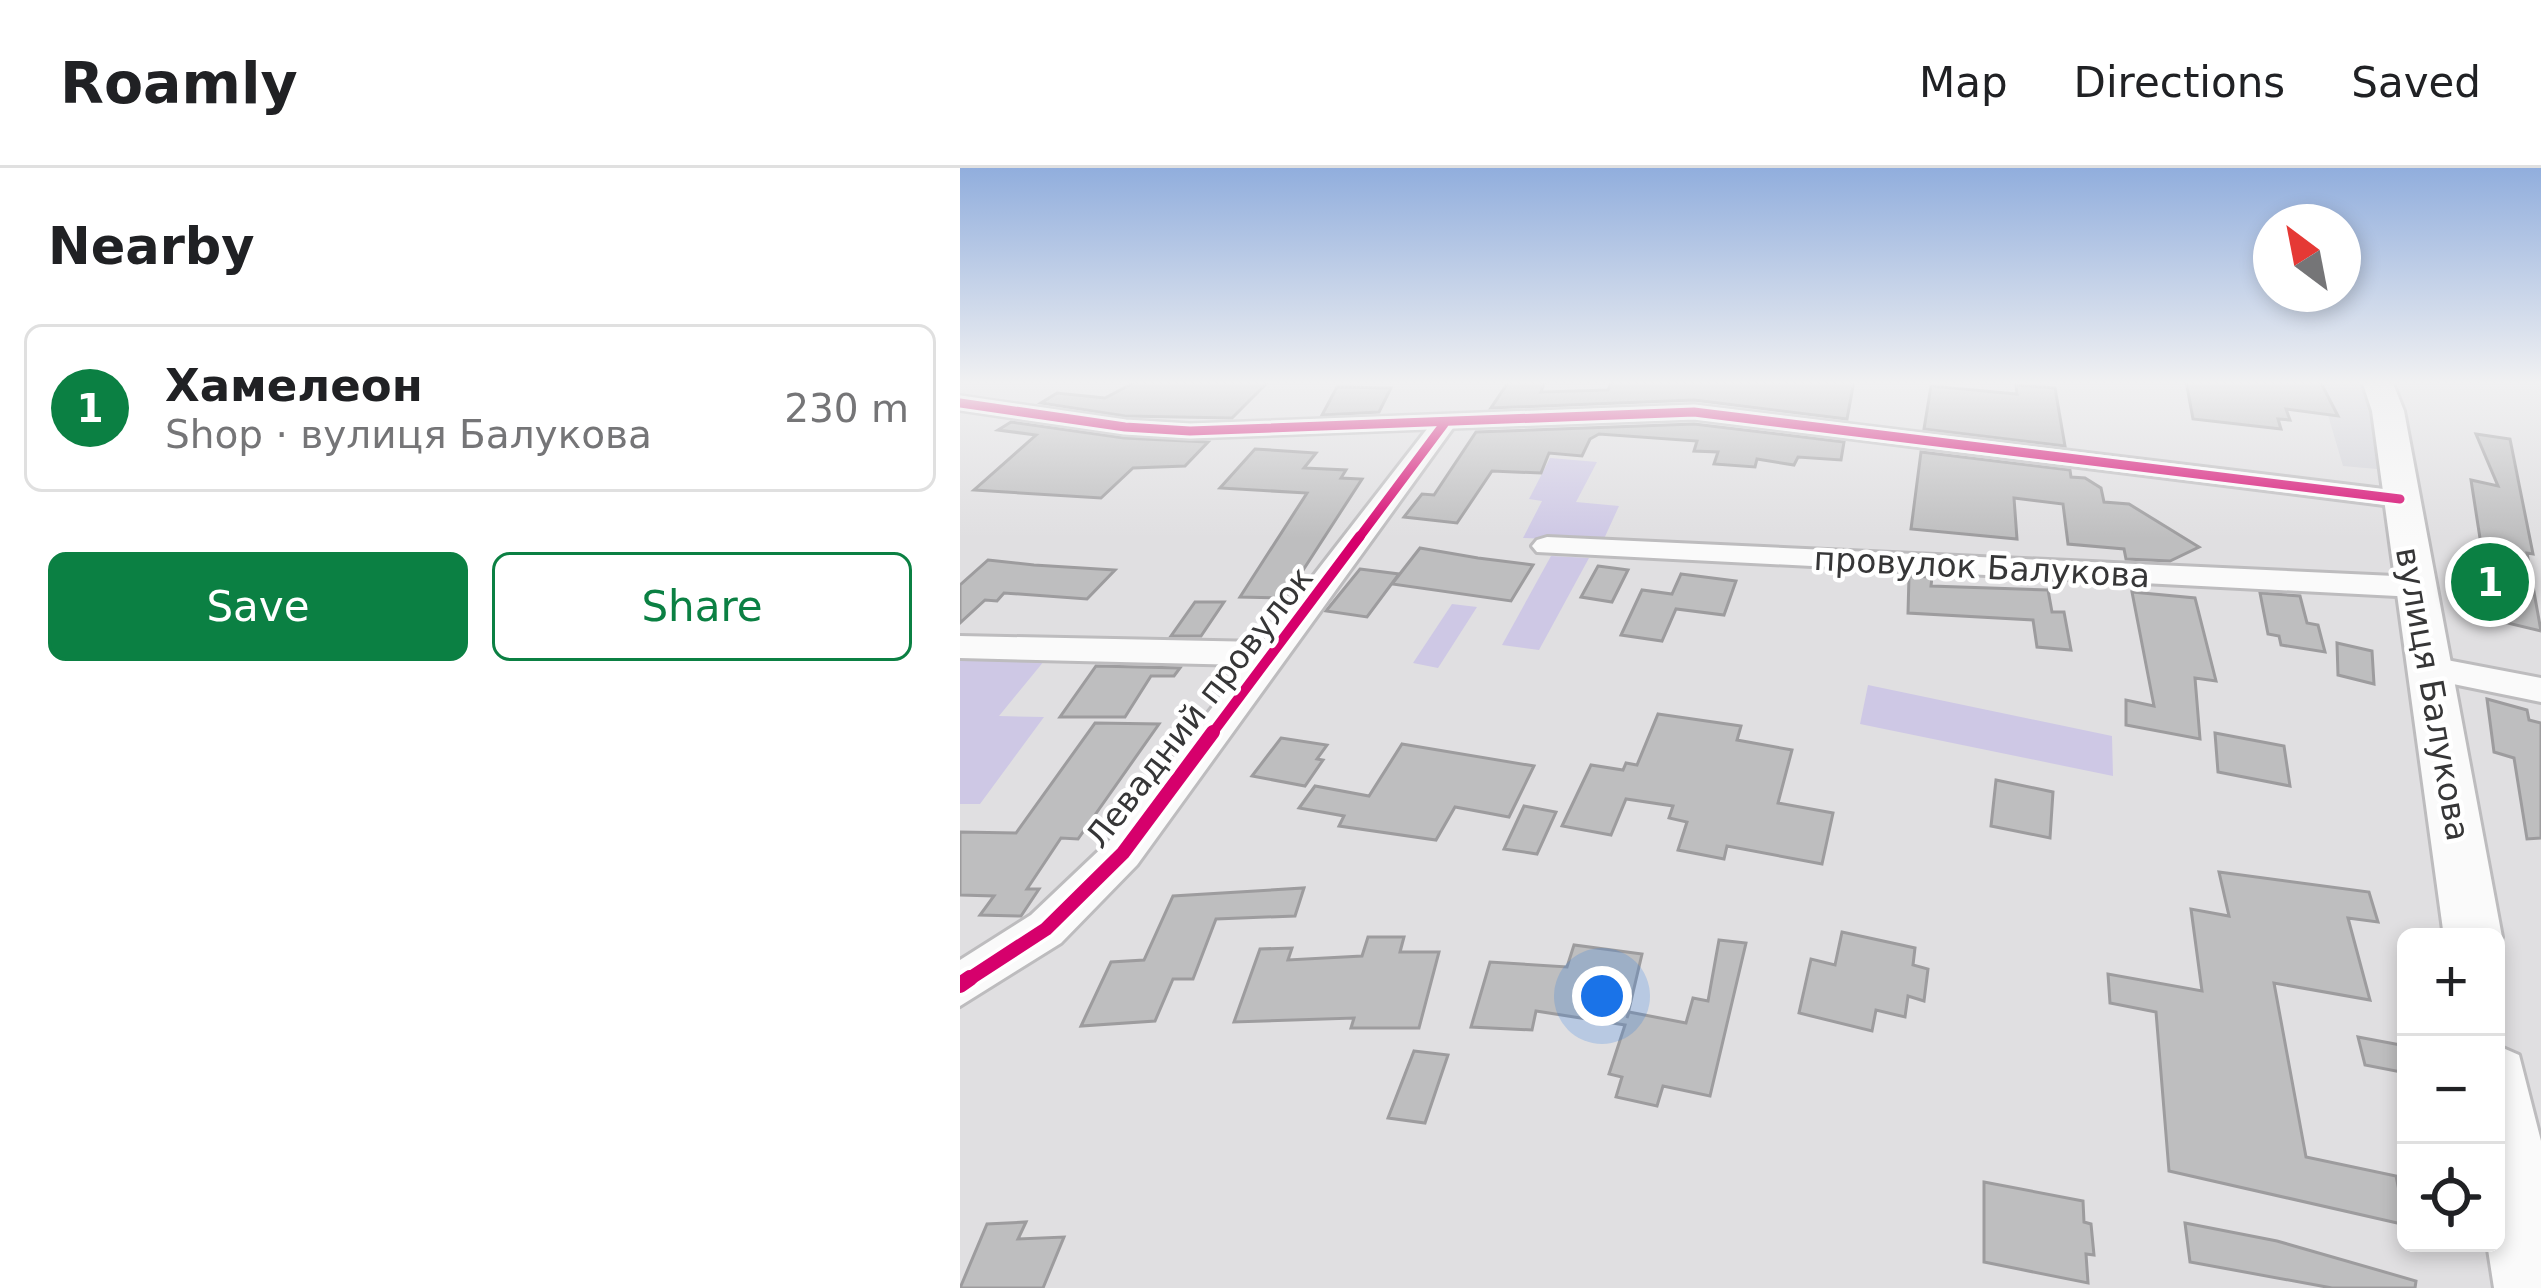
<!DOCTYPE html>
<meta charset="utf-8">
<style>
:root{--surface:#fff;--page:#f2f2f2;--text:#202124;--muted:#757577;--line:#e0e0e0;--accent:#0b8043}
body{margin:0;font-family:"DejaVu Sans",sans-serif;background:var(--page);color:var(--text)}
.controls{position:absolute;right:36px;bottom:36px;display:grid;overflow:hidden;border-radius:18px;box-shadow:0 6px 18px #0003}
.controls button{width:108px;height:108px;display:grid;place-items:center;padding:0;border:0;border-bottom:3px solid var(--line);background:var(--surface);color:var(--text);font:60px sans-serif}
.compass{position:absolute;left:1293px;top:36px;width:108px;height:108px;border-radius:50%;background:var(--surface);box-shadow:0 6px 18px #0003;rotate:328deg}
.you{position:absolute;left:642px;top:828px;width:42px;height:42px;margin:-30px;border:9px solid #fff;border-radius:50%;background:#1a73e8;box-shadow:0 0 0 18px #1a73e833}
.badge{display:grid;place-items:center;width:78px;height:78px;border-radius:50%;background:var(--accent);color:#fff;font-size:39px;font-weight:700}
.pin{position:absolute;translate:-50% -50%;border:6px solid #fff;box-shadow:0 3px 12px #0006}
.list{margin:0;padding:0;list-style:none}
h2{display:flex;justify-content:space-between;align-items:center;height:156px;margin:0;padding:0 48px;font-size:51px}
h2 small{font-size:39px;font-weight:400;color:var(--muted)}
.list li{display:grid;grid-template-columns:78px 1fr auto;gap:36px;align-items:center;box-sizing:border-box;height:168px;margin:0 24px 24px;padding:0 24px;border:3px solid var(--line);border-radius:18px}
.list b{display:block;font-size:45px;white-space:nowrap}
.list p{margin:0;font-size:39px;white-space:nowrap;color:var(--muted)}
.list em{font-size:39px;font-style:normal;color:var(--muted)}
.actions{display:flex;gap:24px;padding:36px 48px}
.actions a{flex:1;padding:27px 0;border:3px solid var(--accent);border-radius:18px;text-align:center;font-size:42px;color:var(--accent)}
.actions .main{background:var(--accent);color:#fff}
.icon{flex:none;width:66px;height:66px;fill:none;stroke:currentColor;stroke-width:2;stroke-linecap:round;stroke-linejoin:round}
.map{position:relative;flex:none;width:1581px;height:1120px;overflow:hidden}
header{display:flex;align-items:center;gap:72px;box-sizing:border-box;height:168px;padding:0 60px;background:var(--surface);border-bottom:3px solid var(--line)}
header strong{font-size:57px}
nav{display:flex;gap:66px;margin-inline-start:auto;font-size:42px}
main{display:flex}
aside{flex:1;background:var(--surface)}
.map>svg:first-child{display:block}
</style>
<header>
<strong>Roamly</strong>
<nav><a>Map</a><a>Directions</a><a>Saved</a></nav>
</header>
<main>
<aside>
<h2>Nearby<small></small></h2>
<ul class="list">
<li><span class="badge">1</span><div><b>Хамелеон</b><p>Shop · вулиця Балукова</p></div><em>230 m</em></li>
</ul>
<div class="actions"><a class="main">Save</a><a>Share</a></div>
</aside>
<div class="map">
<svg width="1581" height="1120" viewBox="0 0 1581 1120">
<rect width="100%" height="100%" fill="#e0dfe1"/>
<path fill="#d2d2d8" d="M1279 213H1408L1424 289 1417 301 1383 298 1368 247 1286 236Z"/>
<g fill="#cec8e5">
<path d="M590 290 637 294 616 334 659 338 643 373 563 370 582 333 569 331Z"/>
<path d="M591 388 629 390 579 482 542 477Z"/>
<path d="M492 436 517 439 478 500 453 495Z"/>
<path d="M0 486 89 487 39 548 84 549 20 636H0Z"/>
<path d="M908 517 1152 568 1153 608 900 556Z"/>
</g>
<g fill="#bebebf" stroke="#9d9c9e" stroke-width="3">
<path d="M177 213H309L272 250 165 248 81 235 97 225 145 230Z"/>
<path d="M549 213H585L581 224 648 222 652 213H894L887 251 734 232 531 240Z"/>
<path d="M1226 213H1360L1378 248 1326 241 1330 252 1318 251 1321 261 1233 251Z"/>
<path d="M1056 217 1095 220 1105 278 964 261 971 218 1057 226Z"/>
<path d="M377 219 431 220 419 244 362 247Z"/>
<path d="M51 254 164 270 248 274 225 298 173 300 141 330 14 322 76 267 38 262Z"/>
<path d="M734 256 884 274 881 292 838 289 834 297 797 291 795 299 754 296 758 284 734 283 737 273 639 266 630 271 622 288 589 285 581 305 532 303 497 355 444 349 462 326 474 327 516 264Z"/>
<path d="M1516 266 1550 271 1573 386 1567 385 1581 463 1510 446 1503 392 1524 396 1511 312 1538 318Z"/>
<path d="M295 281 356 285 344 300 386 302 381 310 402 311 325 430 280 429 347 325 260 320Z"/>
<path d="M961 284 1110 302 1111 309 1125 310 1141 320 1144 334 1169 336 1239 379 1210 393 1166 391 1164 381 1108 376 1103 336 1054 330 1057 371 951 361Z"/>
<path d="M460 380 518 390 573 397 551 433 432 416Z"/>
<path d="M28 392 74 397 155 402 127 431 44 425 37 433 25 432 0 455V417Z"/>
<path d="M638 398 668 402 652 434 621 429Z"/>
<path d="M400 401 439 406 407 449 366 443Z"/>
<path d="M721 406 776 413 764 447 716 441 702 473 661 467 682 422 712 426Z"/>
<path d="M949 408 972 409 971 418 1088 422 1092 444H1104L1111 482 1077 479 1073 452 948 445Z"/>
<path d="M1172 424 1235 430 1256 513 1235 510 1240 571 1166 557V532L1194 538Z"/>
<path d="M1300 425 1340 428 1347 455 1358 457 1365 484 1321 477 1319 468 1308 466Z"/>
<path d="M235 434H264L241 468H211Z"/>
<path d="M1377 475 1412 483 1414 516 1378 507Z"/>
<path d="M136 498 220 500 214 508H191L165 549H100Z"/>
<path d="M1527 531 1567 542 1569 552 1581 555V670L1567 671 1554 590 1534 584Z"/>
<path d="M698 546 781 558 777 572 832 582 818 635 873 645 862 696 767 678 764 691 718 682 727 654 709 650 713 638 666 631 651 667 602 658 631 597 663 602 666 595 677 597Z"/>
<path d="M135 555 199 556 118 671 101 670 67 721H79L61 748 20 747 34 728 0 727V664L56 665Z"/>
<path d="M1255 565 1324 578 1330 618 1258 604Z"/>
<path d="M321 570 367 577 357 591 363 592 345 618 292 608Z"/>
<path d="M442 576 574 598 549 649 495 639 476 672 379 658 384 648 339 640 355 618 409 628Z"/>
<path d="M1036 612 1093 624 1090 670 1031 658Z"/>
<path d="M564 638 596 644 577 686 544 681Z"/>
<path d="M1259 704 1409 724 1418 754 1388 750 1410 832 1314 815 1346 989 1436 1008 1446 1057 1209 1003 1196 844 1150 835 1148 806 1242 823 1231 741 1269 748Z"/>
<path d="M344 720 335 748 256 751 233 811H213L195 853 121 858 151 794 184 792 213 728Z"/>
<path d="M882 764 955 780 953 797 968 801 964 833 948 828 945 849 916 842 912 863 839 845 851 791 875 797Z"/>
<path d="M408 769H444L440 784H479L459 860H391L394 850 274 854 300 781 332 780 328 792 402 788Z"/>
<path d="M759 772 786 775 750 928 703 918 697 938 656 929 662 909 649 906 665 857 576 843 572 862 511 859 530 794 607 799 614 777 682 786 667 850 669 844 726 855 733 830 748 833Z"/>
<path d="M1398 869 1446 878V905L1405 897Z"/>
<path d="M454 883 488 887 465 955 428 950Z"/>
<path d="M1024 1014 1123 1033 1124 1054 1131 1056 1134 1087 1126 1086 1128 1115 1024 1094Z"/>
<path d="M66 1054 58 1071 104 1069 83 1120H0L27 1056Z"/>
<path d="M1225 1055 1317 1073 1456 1113 1455 1120H1372L1230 1094Z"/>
</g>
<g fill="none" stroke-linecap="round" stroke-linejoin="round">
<defs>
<g id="minor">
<path d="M0 228 165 252 230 256 734 237 1440 323 1454 331 1440 339 734 251 493 260 177 697 101 775 0 838V792L71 747 149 673 285 497 0 490V468L302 474 467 261 230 270 165 266 0 242Z"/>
<path d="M587 369 1456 409 1471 419 1456 429 577 384 572 378 577 372Z"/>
<path d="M1471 489 1581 510V534L1459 509 1454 501 1459 493Z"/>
</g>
<g id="secondary">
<path d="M1402 213H1432L1444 243 1542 769 1536 783V769H1484L1412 243Z"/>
<path d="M1536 877 1559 887 1581 973V1120H1534L1527 1075H1536Z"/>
</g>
</defs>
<use href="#minor" stroke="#bdbcbe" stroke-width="6"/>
<use href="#secondary" stroke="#bdbcbe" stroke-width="6"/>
<use href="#minor" fill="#fafafa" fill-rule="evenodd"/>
<use href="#secondary" fill="#fafafa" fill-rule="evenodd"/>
<defs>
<g id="cycleway-far3">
<path d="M0 235 165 259 230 263 734 244 1440 331"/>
<path d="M398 371 484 256"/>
</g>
<path id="cycleway-far2" d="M251 567 400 368"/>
<path id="cycleway-far1" d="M6 813 86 761 163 685 253 564"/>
<path id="cycleway" d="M0 817 10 810"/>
</defs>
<use href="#cycleway-far3" stroke="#fff" stroke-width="15"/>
<use href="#cycleway-far2" stroke="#fff" stroke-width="16"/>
<use href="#cycleway-far1" stroke="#fff" stroke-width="21"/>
<use href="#cycleway" stroke="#fff" stroke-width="24"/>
<use href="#cycleway-far3" stroke="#d6006c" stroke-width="9"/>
<use href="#cycleway-far2" stroke="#d6006c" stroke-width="10"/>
<use href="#cycleway-far1" stroke="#d6006c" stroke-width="14"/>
<use href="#cycleway" stroke="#d6006c" stroke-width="16"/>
</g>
<linearGradient id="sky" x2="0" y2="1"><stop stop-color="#91aedd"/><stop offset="0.58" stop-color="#f1f1f2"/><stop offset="1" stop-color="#f1f1f2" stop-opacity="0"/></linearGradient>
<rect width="1581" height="370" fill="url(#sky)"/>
<g text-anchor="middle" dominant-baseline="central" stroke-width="9" stroke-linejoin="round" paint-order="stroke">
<g font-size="33" fill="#363637" stroke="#fff">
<text transform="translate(1022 399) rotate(3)">провулок Балукова</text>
<text transform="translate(1473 526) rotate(80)">вулиця Балукова</text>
<text transform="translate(239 539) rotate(-52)">Левадний провулок</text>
</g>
</g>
</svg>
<div class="controls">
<button>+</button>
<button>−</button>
<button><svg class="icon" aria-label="locate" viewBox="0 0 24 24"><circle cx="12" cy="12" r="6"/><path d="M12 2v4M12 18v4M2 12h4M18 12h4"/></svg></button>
</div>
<svg class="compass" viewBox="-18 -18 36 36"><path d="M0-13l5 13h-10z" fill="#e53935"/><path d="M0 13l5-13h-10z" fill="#757577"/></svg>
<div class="you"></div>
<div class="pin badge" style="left:1530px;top:414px">1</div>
</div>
</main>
